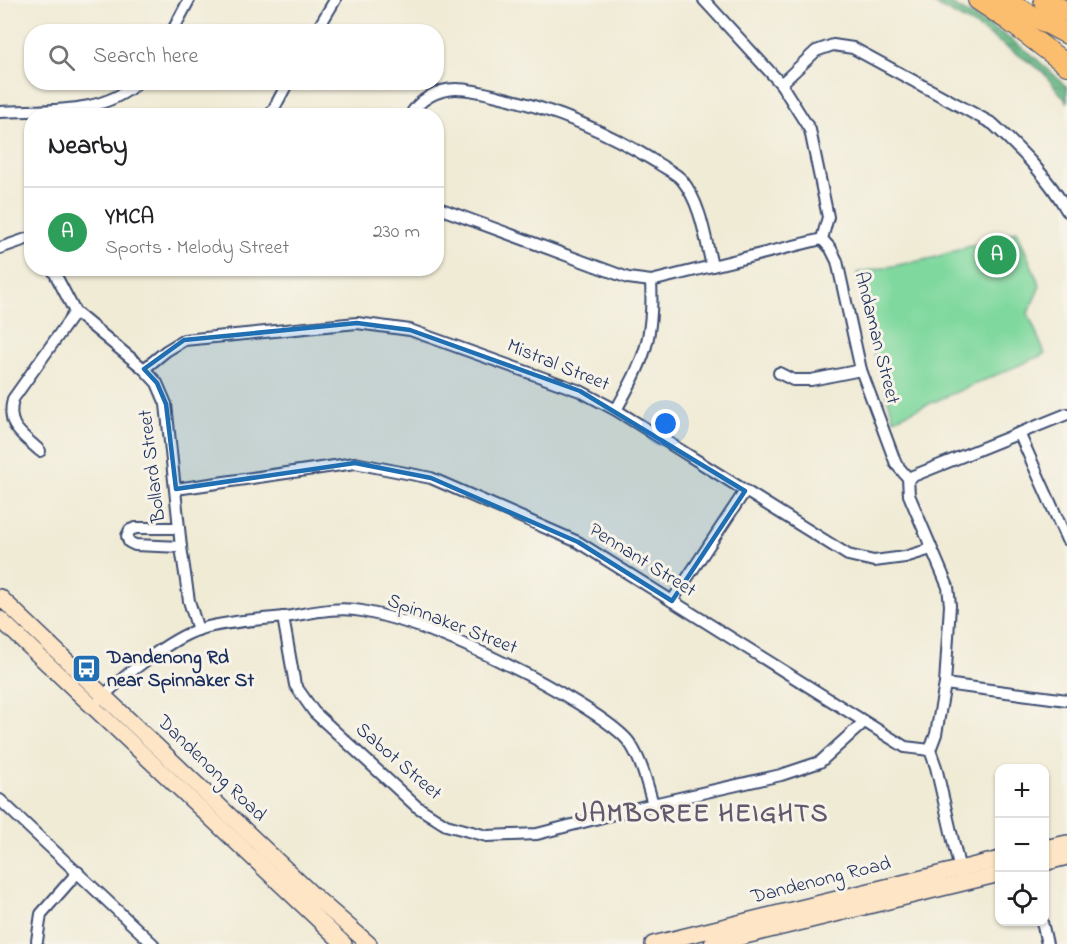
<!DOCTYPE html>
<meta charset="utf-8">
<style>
:root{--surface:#fff;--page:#f2f2f2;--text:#202124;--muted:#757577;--line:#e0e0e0;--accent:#1f6fb2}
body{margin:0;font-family:"Indie Flower",sans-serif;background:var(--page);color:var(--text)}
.controls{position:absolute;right:18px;bottom:18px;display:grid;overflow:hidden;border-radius:12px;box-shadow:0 2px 4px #0004}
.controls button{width:54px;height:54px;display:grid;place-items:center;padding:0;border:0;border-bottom:2px solid var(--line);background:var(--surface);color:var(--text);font:30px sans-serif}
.you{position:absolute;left:666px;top:424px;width:21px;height:21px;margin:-15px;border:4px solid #fff;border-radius:50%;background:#1a73e8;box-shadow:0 0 0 9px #1a73e833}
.badge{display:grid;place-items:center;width:39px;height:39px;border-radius:50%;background:var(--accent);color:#fff;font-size:20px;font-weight:700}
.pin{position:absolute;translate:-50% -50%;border:3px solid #fff;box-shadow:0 2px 6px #0006}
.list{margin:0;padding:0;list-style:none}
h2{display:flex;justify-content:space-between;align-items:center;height:78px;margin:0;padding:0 24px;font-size:26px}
h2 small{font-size:20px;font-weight:400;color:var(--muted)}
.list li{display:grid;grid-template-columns:39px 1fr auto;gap:18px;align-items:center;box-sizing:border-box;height:90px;padding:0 24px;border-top:2px solid var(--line)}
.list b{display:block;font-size:22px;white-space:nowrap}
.list p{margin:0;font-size:20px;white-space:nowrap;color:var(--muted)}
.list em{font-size:20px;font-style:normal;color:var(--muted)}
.icon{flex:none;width:33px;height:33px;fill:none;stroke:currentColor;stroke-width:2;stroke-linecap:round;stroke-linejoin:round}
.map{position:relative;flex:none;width:1067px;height:944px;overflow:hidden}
.search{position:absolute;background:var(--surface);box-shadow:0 2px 4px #0004;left:24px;top:24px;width:420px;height:66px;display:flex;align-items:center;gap:15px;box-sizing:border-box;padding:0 21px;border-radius:24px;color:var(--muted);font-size:22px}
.panel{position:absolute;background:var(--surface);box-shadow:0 2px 4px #0004;left:24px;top:108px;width:420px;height:168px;border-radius:24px}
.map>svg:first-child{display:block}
</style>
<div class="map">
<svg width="1067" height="944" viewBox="0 0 1067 944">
<defs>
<pattern id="forest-crowns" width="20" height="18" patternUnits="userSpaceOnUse" patternTransform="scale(1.5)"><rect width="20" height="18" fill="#67b885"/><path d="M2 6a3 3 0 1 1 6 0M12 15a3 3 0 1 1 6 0" fill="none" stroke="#549670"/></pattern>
</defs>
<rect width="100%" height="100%" fill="#f7f3e8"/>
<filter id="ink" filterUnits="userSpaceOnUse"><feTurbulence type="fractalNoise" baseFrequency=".0167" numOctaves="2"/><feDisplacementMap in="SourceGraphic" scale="12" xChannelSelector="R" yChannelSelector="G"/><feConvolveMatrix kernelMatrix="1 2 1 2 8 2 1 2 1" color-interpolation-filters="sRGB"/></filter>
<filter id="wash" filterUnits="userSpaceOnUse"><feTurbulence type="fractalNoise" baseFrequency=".008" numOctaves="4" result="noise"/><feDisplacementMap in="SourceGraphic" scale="24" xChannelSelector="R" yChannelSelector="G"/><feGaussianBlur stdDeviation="1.35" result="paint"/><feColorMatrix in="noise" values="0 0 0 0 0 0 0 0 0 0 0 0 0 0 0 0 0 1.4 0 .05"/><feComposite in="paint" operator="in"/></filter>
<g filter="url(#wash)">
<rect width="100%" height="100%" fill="#f0ebd5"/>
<path fill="url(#forest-crowns)" stroke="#417472" stroke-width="1.5" d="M927 0H944L998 31 1030 53 1067 87V102L1042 71 977 27Z"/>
<path fill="#7fd89e" stroke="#4d847e" stroke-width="1.5" d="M1017 231 1040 286 1028 313 1045 354 894 419 873 350 857 273 933 258Z"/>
</g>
<g filter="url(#ink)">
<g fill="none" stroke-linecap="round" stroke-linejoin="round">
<defs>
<g id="street">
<path d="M704 0 781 84 810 130 828 217 822 239 831 249 837 261 861 370 896 464 908 478 909 495 948 587 950 605 945 684 936 734 930 750"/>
<path d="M172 32 189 0"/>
<path d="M316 32 335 0"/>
<path d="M781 84 816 51 833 45 853 48 993 124C1020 149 1049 178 1067 211"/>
<path d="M0 112C46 109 102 116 138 82"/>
<path d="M270 116 288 82"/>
<path d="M410 116C418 100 438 89 456 89 471 89 486 93 501 97 556 110 608 132 656 162 664 168 676 173 682 180 701 204 705 237 712 266"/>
<path d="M436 207 628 278 651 281 822 239"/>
<path d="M0 248 32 237"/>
<path d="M52 268 75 312 144 369 157 383 166 404 181 547 189 601 198 630"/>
<path d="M144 369 166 351 184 340 357 323 410 330 580 391 616 410 848 555 874 561 905 557 931 549"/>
<path d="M779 373 793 380H811L861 370"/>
<path d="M616 410C644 360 654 340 651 281"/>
<path d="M1019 433 1067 540"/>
<path d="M40 451C21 433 6 427 13 399L75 312"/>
<path d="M908 478 1067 414"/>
<path d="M176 489 355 463 431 478 578 542 905 747 930 750"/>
<path d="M179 528H136L130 530 127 536 129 542 135 545 181 547"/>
<path d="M672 601 745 491"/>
<path d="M283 617 295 685 314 712 416 806 446 825 487 836 537 834 653 804 781 775 820 762 864 722"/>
<path d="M945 684 1067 700"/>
<path d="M100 699C124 676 169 639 200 629 228 621 257 620 285 617 310 613 337 606 362 611 415 621 466 644 514 668 539 680 618 723 631 745 642 762 647 784 653 804"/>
<path d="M930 750 936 767 961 875"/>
<path d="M0 800 153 944"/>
<path d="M1042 922 1047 944"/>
<path d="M37 941 41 914 78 872"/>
</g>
<g id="secondary">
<path d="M0 597 314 896 369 944"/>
<path d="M0 619 344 944"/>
<path d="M1044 848 1067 843"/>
<path d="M1044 863 1067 857"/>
<path d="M653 944 1000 859"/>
<path d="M712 944 1000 874"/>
</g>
<g id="highway">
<path d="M978 0 1008 20 1067 65"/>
<path d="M1003 0 1067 34"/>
<path d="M1044 0 1067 12"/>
</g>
</defs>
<use href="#street" stroke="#3b4b70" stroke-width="14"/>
<use href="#secondary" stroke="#3b4b70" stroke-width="18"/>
<use href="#highway" stroke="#3b4b70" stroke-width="22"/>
<use href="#street" stroke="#fff" stroke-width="10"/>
<use href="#secondary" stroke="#fde5c5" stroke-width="15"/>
<use href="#highway" stroke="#fbbe6e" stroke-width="20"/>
</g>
</g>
<path fill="#1f6fb2" fill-opacity="0.2" stroke="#1f6fb2" stroke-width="4.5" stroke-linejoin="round" d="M357 323 410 330 580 391 745 491 672 601 578 542 431 478 355 463 176 489 166 404 157 383 144 369 184 340Z"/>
<defs>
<symbol id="bus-square" viewBox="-11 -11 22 22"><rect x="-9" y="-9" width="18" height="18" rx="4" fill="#1f6fb2" stroke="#f7f3e8"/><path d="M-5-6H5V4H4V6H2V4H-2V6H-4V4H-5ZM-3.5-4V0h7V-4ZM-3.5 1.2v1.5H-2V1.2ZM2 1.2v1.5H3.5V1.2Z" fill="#fff"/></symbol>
</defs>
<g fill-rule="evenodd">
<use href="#bus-square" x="70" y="652" width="33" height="33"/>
</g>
<g text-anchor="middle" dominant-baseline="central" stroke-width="6" stroke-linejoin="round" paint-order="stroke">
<g font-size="20" fill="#1b2f5e" stroke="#f7f3e8">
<text transform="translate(876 338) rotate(76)">Andaman Street</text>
<text transform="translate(558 366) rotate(22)">Mistral Street</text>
<text transform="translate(153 466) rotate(-97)">Bollard Street</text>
<text transform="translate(642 561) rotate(32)">Pennant Street</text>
<text transform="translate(452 625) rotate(21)">Spinnaker Street</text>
<text transform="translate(398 762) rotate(41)">Sabot Street</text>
<text transform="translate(211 769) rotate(44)">Dandenong Road</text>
<text transform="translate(821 881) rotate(-14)">Dandenong Road</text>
</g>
<g font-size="20" font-weight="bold" fill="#1b2f5e" stroke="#f7f3e8" text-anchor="start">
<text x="107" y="658">Dandenong Rd<tspan x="107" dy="23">near Spinnaker St</tspan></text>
</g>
<g font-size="26" font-weight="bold" letter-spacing="1.5" fill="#61596e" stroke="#f7f3e8">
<text x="702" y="815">JAMBOREE HEIGHTS</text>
</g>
</g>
</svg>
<div class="controls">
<button>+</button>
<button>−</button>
<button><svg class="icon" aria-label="locate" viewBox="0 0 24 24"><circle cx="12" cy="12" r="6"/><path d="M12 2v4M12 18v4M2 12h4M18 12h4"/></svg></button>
</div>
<div class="you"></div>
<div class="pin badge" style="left:997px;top:255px;background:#2e9e5b">A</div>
<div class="search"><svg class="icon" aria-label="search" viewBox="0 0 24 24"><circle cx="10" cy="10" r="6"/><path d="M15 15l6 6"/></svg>Search here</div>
<section class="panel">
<h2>Nearby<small></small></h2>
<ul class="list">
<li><span class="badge" style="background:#2e9e5b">A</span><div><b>YMCA</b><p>Sports · Melody Street</p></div><em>230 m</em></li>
</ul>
</section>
</div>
